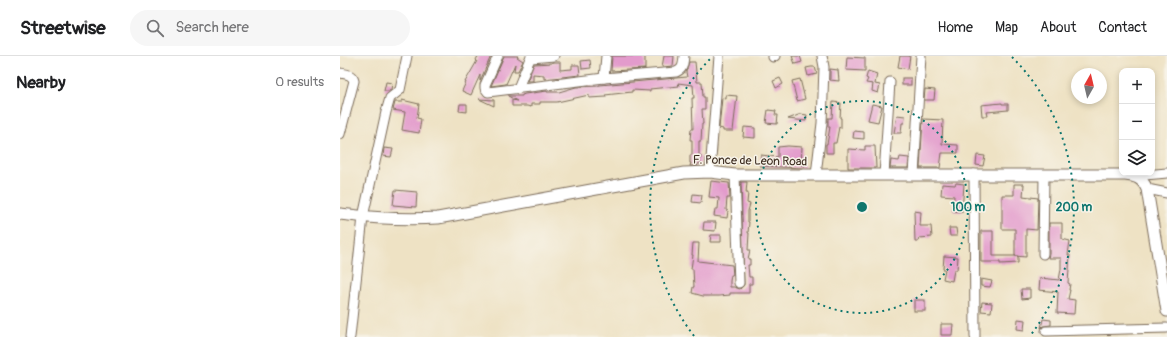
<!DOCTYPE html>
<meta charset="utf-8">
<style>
:root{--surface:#fff;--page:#f6f6f6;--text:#202124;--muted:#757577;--line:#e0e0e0}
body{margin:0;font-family:Pangolin,sans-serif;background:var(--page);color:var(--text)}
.controls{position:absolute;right:12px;top:12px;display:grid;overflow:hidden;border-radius:8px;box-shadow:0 2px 6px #0003}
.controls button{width:36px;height:36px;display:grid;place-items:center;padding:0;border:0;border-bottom:1px solid var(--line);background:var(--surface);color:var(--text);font:20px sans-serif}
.compass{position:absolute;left:731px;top:12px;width:36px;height:36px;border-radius:50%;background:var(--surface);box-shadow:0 2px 6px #0003;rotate:8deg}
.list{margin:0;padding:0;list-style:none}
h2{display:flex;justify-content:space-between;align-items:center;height:52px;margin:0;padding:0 16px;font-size:17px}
h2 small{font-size:13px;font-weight:400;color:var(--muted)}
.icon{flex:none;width:22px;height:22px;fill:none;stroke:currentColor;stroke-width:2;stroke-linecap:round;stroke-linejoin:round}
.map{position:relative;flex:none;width:827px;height:281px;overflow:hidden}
header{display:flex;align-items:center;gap:24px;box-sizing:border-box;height:56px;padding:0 20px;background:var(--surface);border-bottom:1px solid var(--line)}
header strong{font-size:19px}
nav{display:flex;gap:22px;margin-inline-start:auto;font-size:14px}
.search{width:280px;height:36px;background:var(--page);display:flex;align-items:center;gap:10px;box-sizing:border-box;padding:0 14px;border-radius:22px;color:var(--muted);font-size:15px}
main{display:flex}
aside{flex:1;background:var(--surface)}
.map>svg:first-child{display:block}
</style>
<header>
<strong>Streetwise</strong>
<div class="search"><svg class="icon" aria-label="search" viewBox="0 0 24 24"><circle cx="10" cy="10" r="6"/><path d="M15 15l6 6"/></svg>Search here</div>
<nav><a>Home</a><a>Map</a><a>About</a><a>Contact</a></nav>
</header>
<main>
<aside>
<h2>Nearby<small>0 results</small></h2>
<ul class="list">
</ul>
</aside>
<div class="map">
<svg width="827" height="281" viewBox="0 0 827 281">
<rect width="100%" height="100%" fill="#f7f3e8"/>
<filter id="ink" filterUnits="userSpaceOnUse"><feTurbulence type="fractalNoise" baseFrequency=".025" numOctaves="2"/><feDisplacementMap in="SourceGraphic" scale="8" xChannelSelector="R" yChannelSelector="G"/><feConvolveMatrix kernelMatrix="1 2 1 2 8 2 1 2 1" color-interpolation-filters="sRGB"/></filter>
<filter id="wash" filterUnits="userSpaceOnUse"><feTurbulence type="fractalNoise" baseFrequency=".012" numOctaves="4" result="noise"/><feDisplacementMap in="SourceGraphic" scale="16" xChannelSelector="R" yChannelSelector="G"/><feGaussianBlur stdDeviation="0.9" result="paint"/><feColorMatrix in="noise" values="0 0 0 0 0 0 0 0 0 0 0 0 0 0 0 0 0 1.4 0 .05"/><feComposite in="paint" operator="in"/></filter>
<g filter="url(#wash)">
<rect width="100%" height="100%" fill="#eee2c4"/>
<g id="blocks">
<g fill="#e39bcc">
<path d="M138 0H151L140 25V19L131 39 122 35 126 26H125L137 5 136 4Z"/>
<path d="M164 0H178L177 1 183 5 178 15H174L175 8 166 28 151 30Z"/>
<path d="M272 0H305V13L271 15Z"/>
<path d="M324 0H334L333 10 322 11Z"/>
<path d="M452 0H460L462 6 455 8Z"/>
<path d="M560 0H570L568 13 558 11Z"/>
<path d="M507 1 525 2V15L506 14Z"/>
<path d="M250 4 251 12 242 13 241 5Z"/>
<path d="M212 6H220V14L232 13V9H239L240 19 204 23V19L193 18V25H187L194 8 212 7Z"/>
<path d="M349 6H355L357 26H362L363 41H365V53H362L363 68H362L361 85H359V100H361L360 108H357V110H350L351 107H350V99H352V84H350L351 73H353L352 42H354L353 29 338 27 339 30 310 33V35L292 34V36L265 39 266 41 249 42V39L217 46H200V48H191V51L187 50H172V44L177 45 168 40H182V39L185 38 207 35V36H219L236 31 259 30V29H260L347 21 346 16Z"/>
<path d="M471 11H475L477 18 468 20 466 12Z"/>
<path d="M490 13 498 14 499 25 490 24Z"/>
<path d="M528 15 537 18 535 28 540 29 538 37 532 35 533 28 526 27 528 23 526 22Z"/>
<path d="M440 22 443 28 436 32 433 25Z"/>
<rect x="562" y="22" width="9" height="7"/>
<path d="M460 23 465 43 457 45 452 25Z"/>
<path d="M46 26 52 27 51 34 49 35H44Z"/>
<path d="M585 33 595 34 594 44H584Z"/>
<path d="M386 39 397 40 393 75H383V73L379 72 382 42 386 43Z"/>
<path d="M139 43 154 44V50Z"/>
<path d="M62 44 79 48 77 62 81 63 79 77 62 74 65 56 53 54 55 46H62Z"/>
<path d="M493 46 501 47 500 62H501V72L499 71 496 87H493V97H486V88H487L490 71H488V62H492Z"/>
<path d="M662 47V48H668V54L647 56 648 60H642L641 49Z"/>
<path d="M120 48H127V56L119 55Z"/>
<path d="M532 48 542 50 538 66 528 64Z"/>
<path d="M428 54 436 55 435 59H438L437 68 426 67Z"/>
<path d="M461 58 467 59 466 65 448 63Z"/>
<path d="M557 59 565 60 564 67H562L561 77H554Z"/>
<path d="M583 63 603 64 602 88 618 89V97H602L600 112H580Z"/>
<path d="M404 71 415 72V82L403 81Z"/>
<path d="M514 75 524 76V83L513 82Z"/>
<path d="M448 90 462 91 461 109H464V112L420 110 421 99 438 101V91Z"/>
<path d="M525 90H535L536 112H508V93L525 94Z"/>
<path d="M44 92 53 93 51 101 43 100Z"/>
<path d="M637 99 645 100 643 110 636 109Z"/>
<path d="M560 101 569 102 568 112H550L551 104 559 105Z"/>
<path d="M371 125 389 127 390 142H387L386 154 388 155 387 162 374 160 375 153H378L379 142 369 141Z"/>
<path d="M401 126H407L406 137H408L407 147 410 148 408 155V166H409L408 177H409L408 194H410L408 203H410V209H408L409 221H412V228H409V237H390V239L379 240H363L352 237 353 231H354L353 213H351L353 199H352L353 187H359L358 205 392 209 393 219H391L390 225V231H394L400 233 404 229Z"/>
<path d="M616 127 624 128 622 156 613 155 614 140 601 139 602 128 615 129Z"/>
<path d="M674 128H684L683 140 698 142 697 174 686 173V201L675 200V173H662V139H674Z"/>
<path d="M55 134 77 136 76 151 53 149Z"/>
<path d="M353 138 362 139 361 147 352 146Z"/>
<path d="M574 155 581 156 580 170H591L592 181 579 182 578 186H575Z"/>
<path d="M364 166H376L375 175 363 174Z"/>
<path d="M709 167H722V183L730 185 728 199H730L728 227 730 228 729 234H730L728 243 735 244 734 258 717 257 718 236 699 234 700 222 719 224 721 213V202H708L709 198Z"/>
<path d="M609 172H616L617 180H610Z"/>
<path d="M641 175H653V200H678V207L660 208V206H641Z"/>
<path d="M371 179H381V186H370Z"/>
<path d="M604 200 618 201 617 214H614L612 225 603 223 605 213H603Z"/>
<path d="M641 223 652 225 650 231 641 230Z"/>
<path d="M681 233H690V242L682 243Z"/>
<rect x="574" y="244" width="11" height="11"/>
<path d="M642 246 652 247 651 256 641 255Z"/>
<path d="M678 263 685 264 684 274 677 273Z"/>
<path d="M703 263 711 264V269L703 270 701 272Z"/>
<path d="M601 268H613L612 279H601Z"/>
</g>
</g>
</g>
<g filter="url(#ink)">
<use href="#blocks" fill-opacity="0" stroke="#7a6a58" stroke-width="1"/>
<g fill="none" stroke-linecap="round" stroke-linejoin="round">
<defs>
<g id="minor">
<path d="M158 0 145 29V32L148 36 264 22 336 16C344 13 343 7 344 0"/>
<path d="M433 1 435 0"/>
<path d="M191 2 214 0"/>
<path d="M0 17C6 18 12 18 14 25L0 78"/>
<path d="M264 22 266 0"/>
<path d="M178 32 191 0"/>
<path d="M370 116 379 0"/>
<path d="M634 118 635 281"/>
<path d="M395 119 399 227"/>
<path d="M476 119 482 67 484 11 482 0"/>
<path d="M544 119 550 26"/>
<path d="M574 119 581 0"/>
<path d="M794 120 827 117"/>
<path d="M807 133 827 137"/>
<path d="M703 198 704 119"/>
<path d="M706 275 827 272"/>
<path d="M10 281 23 161 46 56 50 42 60 34 67 0"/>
</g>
<path id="tertiary" d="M0 158C32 162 66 164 98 162L344 117 370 116 395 119H785C796 120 802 122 807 133L827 255"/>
</defs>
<use href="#minor" stroke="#7a6a58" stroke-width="11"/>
<use href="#tertiary" stroke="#7a6a58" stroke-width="13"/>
<use href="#minor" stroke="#fff" stroke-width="9"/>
<use href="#tertiary" stroke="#fff" stroke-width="11"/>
</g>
</g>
<g fill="none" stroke="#0f766e" stroke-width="2" stroke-dasharray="2 4">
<circle cx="522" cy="151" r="106"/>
<path d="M354 280A212 212 0 0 1 372 1M672 1A212 212 0 0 1 690 280"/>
</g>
<g text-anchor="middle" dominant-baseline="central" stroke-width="3" stroke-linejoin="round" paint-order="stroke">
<g font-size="12" fill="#3b2a1e" stroke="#f7f3e8">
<text transform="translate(410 105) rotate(1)">F. Ponce de Leon Road</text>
</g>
</g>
<circle cx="522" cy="151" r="6" fill="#0f766e" stroke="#f7f3e8" stroke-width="2"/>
<g font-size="12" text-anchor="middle" font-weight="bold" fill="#0f766e" stroke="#f7f3e8" stroke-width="3" stroke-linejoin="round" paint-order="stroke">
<text x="628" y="155">100 m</text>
<text x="734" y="155">200 m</text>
</g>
</svg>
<div class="controls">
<button>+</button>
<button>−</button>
<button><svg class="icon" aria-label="layers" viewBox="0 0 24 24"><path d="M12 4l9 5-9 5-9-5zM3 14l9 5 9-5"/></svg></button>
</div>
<svg class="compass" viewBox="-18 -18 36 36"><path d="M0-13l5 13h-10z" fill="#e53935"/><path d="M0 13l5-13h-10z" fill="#757577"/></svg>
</div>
</main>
